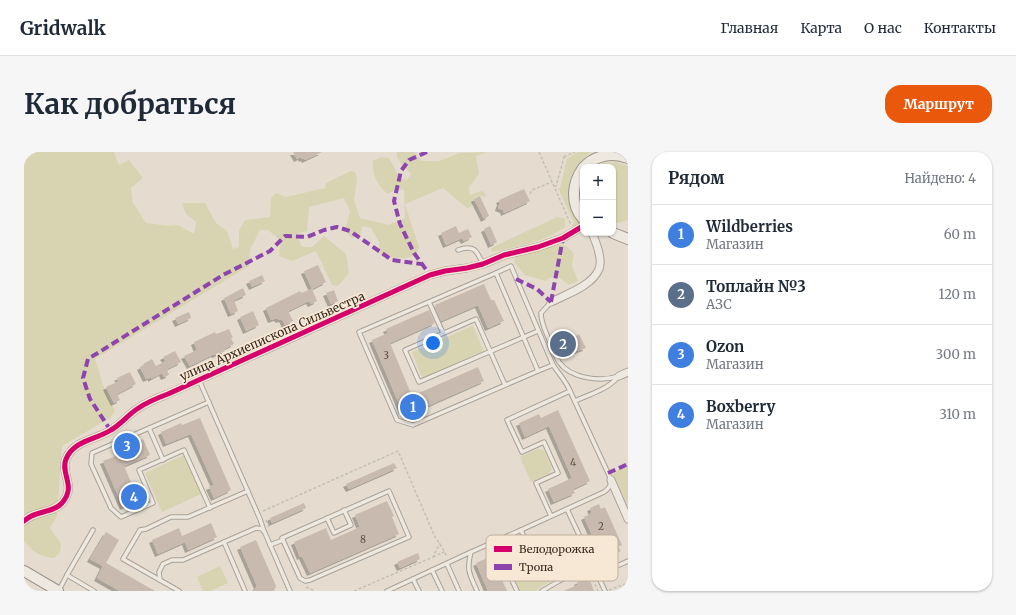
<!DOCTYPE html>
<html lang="ru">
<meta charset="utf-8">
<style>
:root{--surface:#fff;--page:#f6f6f7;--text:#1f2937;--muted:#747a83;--line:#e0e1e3;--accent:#ea580c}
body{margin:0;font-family:Merriweather,serif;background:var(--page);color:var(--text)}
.controls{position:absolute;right:12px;top:12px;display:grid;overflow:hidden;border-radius:8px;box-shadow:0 1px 3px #0004}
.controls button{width:36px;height:36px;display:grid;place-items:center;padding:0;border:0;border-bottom:1px solid var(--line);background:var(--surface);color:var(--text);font:20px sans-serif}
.you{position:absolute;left:409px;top:191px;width:14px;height:14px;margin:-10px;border:3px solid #fff;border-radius:50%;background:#1a73e8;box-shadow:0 0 0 6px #1a73e833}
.badge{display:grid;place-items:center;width:26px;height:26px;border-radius:50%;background:var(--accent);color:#fff;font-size:13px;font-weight:700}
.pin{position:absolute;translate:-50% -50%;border:2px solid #fff;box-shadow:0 1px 4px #0006}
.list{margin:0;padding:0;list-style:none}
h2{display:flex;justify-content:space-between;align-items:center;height:52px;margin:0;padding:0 16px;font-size:17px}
h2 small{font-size:13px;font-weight:400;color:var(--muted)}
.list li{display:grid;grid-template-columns:26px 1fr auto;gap:12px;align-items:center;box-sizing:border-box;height:60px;padding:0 16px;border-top:1px solid var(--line)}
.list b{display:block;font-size:15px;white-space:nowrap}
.list p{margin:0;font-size:13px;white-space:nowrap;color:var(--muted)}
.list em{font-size:13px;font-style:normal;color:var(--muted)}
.map{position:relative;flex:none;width:604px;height:439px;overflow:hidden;border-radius:16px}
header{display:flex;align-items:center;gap:24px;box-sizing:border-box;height:56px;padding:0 20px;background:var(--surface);border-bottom:1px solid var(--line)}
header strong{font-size:19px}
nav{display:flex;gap:22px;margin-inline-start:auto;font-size:14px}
.intro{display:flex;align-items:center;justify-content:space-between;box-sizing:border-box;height:96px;padding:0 24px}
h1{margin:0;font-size:28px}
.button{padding:10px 18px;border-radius:16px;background:var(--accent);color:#fff;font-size:14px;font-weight:700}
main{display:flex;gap:24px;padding:0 24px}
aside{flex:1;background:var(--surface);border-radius:16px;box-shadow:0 1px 3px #0004}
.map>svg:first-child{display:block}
</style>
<header>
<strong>Gridwalk</strong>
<nav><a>Главная</a><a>Карта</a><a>О нас</a><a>Контакты</a></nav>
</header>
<div class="intro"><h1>Как добраться</h1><a class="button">Маршрут</a></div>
<main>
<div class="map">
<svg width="604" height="439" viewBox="0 0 604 439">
<defs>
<filter id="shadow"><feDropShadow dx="-3" dy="3" stdDeviation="0" flood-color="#0004"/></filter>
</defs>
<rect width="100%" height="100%" fill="#e5dccf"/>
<g fill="#d8d4b1">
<path d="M0 0H90L95 13 105 8 119 26 107 36 109 51 122 71 146 74 154 73 170 82 172 70 162 62 158 51H181L192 71 203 79 209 97 215 95V78L221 68 246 65 247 46 252 41 262 45 301 36 302 31 327 19 331 20 333 27 330 48 336 66 365 73 381 66 380 38 373 37 364 42C353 33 348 24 349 9L358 5 365 6 376 26 383 28 387 22 373 6V0H391L397 9H415L436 1 462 0 452 4 455 22 445 35 446 43 457 39 460 40 462 44 460 45 456 43 450 46 448 54 443 56 419 36 381 52 395 95 393 102C381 109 369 106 356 102L355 90 347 76 338 74 337 82 328 86 321 79 326 59 320 46 285 55 283 79 272 82 278 95H288L300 84 322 102 325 121 314 134 308 133 292 99 268 109 255 104 257 89 244 78H236L226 98 225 114 71 207 79 233 91 259 86 266 38 294 33 364 26 376 37 392 36 400 30 406C16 405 9 400 0 389Z"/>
<path d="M554 0H566C562 5 557 9 553 14 538 35 548 51 557 71L550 78 548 73 550 71 534 36H536L543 7Z"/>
<path d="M592 10 604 14V68L601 69 589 72V15H571L581 11Z"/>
<path d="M533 65 541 66V75C522 90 491 95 468 100L467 96Z"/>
<path d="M530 92 542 94 550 101 548 114 554 129 545 133 532 123 521 129 501 123 490 110 491 103Z"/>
<path d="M449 174 460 199 398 226 388 200Z"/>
<path d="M514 297 519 298 521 300 528 317 525 322 507 330 496 305Z"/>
<path d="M160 303 177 342 138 360 121 321Z"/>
<path d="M604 313V354L588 321Z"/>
<path d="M530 402 535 403 541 416V420L538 424 522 432 512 439H496L492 429 494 423 506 417 516 409Z"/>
<path d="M196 414 204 431 187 439H179L173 425Z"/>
</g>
<g fill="#c9baaf" filter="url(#shadow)">
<path d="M269 0H298L281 8 280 6 278 7 277 5 273 7Z"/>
<path d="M500 37 506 49 480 61 479 58 474 56 476 50 475 48Z"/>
<path d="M456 44 465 64 460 67 450 47Z"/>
<path d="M432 74 435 81 444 77 448 85 440 89 438 86 422 93 417 81Z"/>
<path d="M466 74 473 90 467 93 460 77Z"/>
<path d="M294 113 302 130 288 137 280 119Z"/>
<path d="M238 123 241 129 228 135 225 129Z"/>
<path d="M460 132 467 148H470L480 169 464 176 454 153 417 169 411 156 412 155 411 153Z"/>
<path d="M219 136 222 143 210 148 214 159 207 162 200 146Z"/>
<path d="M288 137 293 149 287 152 285 149 264 159 269 169 261 173 258 167 255 168 253 166 247 168 242 156 276 139 277 141Z"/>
<path d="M310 138 314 149 307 152 302 141Z"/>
<path d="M405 158 411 171 366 191 388 244 454 215 460 229 399 256 397 251 378 259 348 188 364 181 362 177Z"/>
<path d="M229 159 235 173 222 179 216 165Z"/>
<path d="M165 160 167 166 154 172 151 166Z"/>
<path d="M205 177 209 186H207L210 192 200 197 201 199 191 203 190 202 166 214 160 204 173 198 170 190 191 180 192 182Z"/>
<path d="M555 182 562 196 540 203 536 195Z"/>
<path d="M151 199 157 210 143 217 145 223 140 225 138 221 127 227V225L122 227 116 215 120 213 119 212 128 207 132 214 142 209 139 205Z"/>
<path d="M106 220 112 232 93 242 96 248 90 251 82 235 95 229 93 226Z"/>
<path d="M534 258 566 329 549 337 551 341 530 350 524 337 548 326 525 274 501 285 495 271 515 262 517 266Z"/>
<path d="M176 266 207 338 190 346 185 335 190 333 167 282 142 292 137 280 157 271 158 273Z"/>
<path d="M119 287 126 303 100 314 115 348 99 355 79 309 97 302 95 297Z"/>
<path d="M370 311 373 316 325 337 322 332Z"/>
<path d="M363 349 370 364 368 365 375 382 286 421 278 404 276 405 270 390 302 376 307 388 336 375 331 363Z"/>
<path d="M280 351 282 356 248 371 246 366Z"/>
<path d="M575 352 577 357 581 355 598 393 594 395 597 399 587 404 585 399 577 403 560 365 568 361 566 356Z"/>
<path d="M187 371 193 385 164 398 161 390 134 402 128 388 155 376 158 384Z"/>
<path d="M82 380 95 388 82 411 131 439H96L73 426 79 414 66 407Z"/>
<path d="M232 388 252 434 250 439H230L233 434 216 395Z"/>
<path d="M494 388 500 402 472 414 483 439H464L452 411 470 403 468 399Z"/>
<path d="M394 401 396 407 376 416 373 410Z"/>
<path d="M561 426 566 428 570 439H539L554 433 553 430Z"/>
</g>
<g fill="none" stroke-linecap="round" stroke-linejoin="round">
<defs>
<g id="lane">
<path d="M434 98C450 92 453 99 459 112"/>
<path d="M472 121 514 219 389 273 373 268 335 180Z"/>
<path d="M472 121 487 114 529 213C535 222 542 229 546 239"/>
<path d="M405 150 419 181"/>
<path d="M527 150 517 161C517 172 522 180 526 190 529 196 531 204 535 210 547 227 577 230 595 224"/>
<path d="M514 219 529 213"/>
<path d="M175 228 236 367 240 379"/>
<path d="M481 233 452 167 381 198 395 230 514 179"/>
<path d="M551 249C566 242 583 238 594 225"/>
<path d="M185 250 68 301 67 312 87 356 97 365 129 351 115 318 160 298 186 356"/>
<path d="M125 276 139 308"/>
<path d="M365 339 385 385 286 428 281 429 276 426 258 386Z"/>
<path d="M543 357 569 413"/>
<path d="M303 366 310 381 327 373 320 358"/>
<path d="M69 378 43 423 70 439"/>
<path d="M497 378 580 340C588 335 588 329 584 321L546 239 483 268 498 300 520 290 534 321 512 331 527 364"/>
<path d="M246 393 259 388"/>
<path d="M423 412 435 439"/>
<path d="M408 418 418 439"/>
<path d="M573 423 604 409"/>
<path d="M389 427 447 400"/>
<path d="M136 428 135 420 139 412 148 408H159L200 390"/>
<path d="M35 438 43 423"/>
<path d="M155 439 99 407 116 378 122 377 147 365H164L224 339"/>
<path d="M221 439 200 390 232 376 238 377 241 381 266 439"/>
<path d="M363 439 389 427 395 439"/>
<path d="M453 439C446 423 442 418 447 400L497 378 509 406"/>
<path d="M493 439 486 424 507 413 509 406 522 400"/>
<path d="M518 439 535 429 569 413 581 439"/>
</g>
<g id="street">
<path d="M527 150C543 142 568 134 575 117 579 107 572 90 568 81"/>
<path d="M595 224 604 220"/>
<path d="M587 328 604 367"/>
<path d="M0 369C11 358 28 362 38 351 53 334 36 322 42 307 50 288 72 288 87 278 97 272 104 263 113 257 123 250 133 246 144 242L406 123 421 119 443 116 459 112 480 103 514 95 539 86 559 74"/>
</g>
<g id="secondary">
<path d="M560 15C571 3 589 0 604 6"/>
<path d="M559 16C548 31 546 52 559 67"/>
<path d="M589 81 604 87"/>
<path d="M0 419 34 439"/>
</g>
</defs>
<use href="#lane" stroke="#aba197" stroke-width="5.5"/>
<use href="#street" stroke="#aba197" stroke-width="9"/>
<use href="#secondary" stroke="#9a9188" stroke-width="12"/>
<g stroke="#c6bfb7" stroke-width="1.5" stroke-dasharray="3 2" stroke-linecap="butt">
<path d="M515 0 547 73"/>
<path d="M540 5 551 0"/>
<path d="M530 34H532L541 2"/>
<path d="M506 42 508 38 528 30"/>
<path d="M239 359 374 299 411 385 418 395 423 405"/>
<path d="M242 368 245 375"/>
<path d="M409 405 420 400"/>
<path d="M481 423 477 413 501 403"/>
<path d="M561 423 567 424 574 439"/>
<path d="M282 435 291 439"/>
<path d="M585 438 604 431"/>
<path d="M330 439 409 405 416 391"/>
</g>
<use href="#lane" stroke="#ede8e0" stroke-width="3.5"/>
<use href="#street" stroke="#ede8e0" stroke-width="7"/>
<use href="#secondary" stroke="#ede8e0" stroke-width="10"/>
<g stroke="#8e44ad" stroke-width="4" stroke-dasharray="8 4" stroke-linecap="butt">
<path d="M403 0 385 8 377 19 370 49 376 72 390 101 406 123"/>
<path d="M492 127 513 137 527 150"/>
<path d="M527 150 539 86"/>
<path d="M87 279 66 247 59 226 64 207 199 123 246 99 261 84 283 85 300 78 313 75 326 79 368 108 397 112"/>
<path d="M584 321 604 312"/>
</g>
<defs>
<path id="cycleway" d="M0 369C11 358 28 362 38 351 53 334 36 322 42 307 50 288 72 288 87 278 97 272 104 263 113 257 123 250 133 246 144 242L406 123 421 119 443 116 459 112 480 103 514 95 539 86 559 74"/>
</defs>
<use href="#cycleway" stroke="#f6e8d5" stroke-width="8"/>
<use href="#cycleway" stroke="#d6006c" stroke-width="5"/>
</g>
<g text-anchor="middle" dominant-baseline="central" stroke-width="3.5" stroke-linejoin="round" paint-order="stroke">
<g font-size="10" fill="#5e4d43">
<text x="362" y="203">3</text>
<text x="549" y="310">4</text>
<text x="577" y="374">2</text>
<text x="339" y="387">8</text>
</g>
<g font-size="12" fill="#3a291f" stroke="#f6e8d5">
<text transform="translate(248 184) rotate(-24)">улица Архиепископа Сильвестра</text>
</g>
</g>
<rect x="462" y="383" width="132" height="46" rx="6" fill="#f6e8d5" stroke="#beaf9e" stroke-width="1"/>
<rect x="470" y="394" width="18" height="6" fill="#d6006c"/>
<rect x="470" y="412" width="18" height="6" fill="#8e44ad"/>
<g font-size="11" fill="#3a291f">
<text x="495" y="401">Велодорожка</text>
<text x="495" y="419">Тропа</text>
</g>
</svg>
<div class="controls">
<button>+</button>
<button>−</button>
</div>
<div class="you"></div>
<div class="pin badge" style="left:389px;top:255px;background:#3f7fe0">1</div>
<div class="pin badge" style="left:539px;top:192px;background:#5c6f8a">2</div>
<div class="pin badge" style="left:103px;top:294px;background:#3f7fe0">3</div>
<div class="pin badge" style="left:110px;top:345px;background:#3f7fe0">4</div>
</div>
<aside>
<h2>Рядом<small>Найдено: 4</small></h2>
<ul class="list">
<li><span class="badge" style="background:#3f7fe0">1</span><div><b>Wildberries</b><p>Магазин</p></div><em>60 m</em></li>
<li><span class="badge" style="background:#5c6f8a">2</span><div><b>Топлайн №3</b><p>АЗС</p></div><em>120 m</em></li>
<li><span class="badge" style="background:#3f7fe0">3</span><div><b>Ozon</b><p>Магазин</p></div><em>300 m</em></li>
<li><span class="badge" style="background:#3f7fe0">4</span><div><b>Boxberry</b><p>Магазин</p></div><em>310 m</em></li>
</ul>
</aside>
</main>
